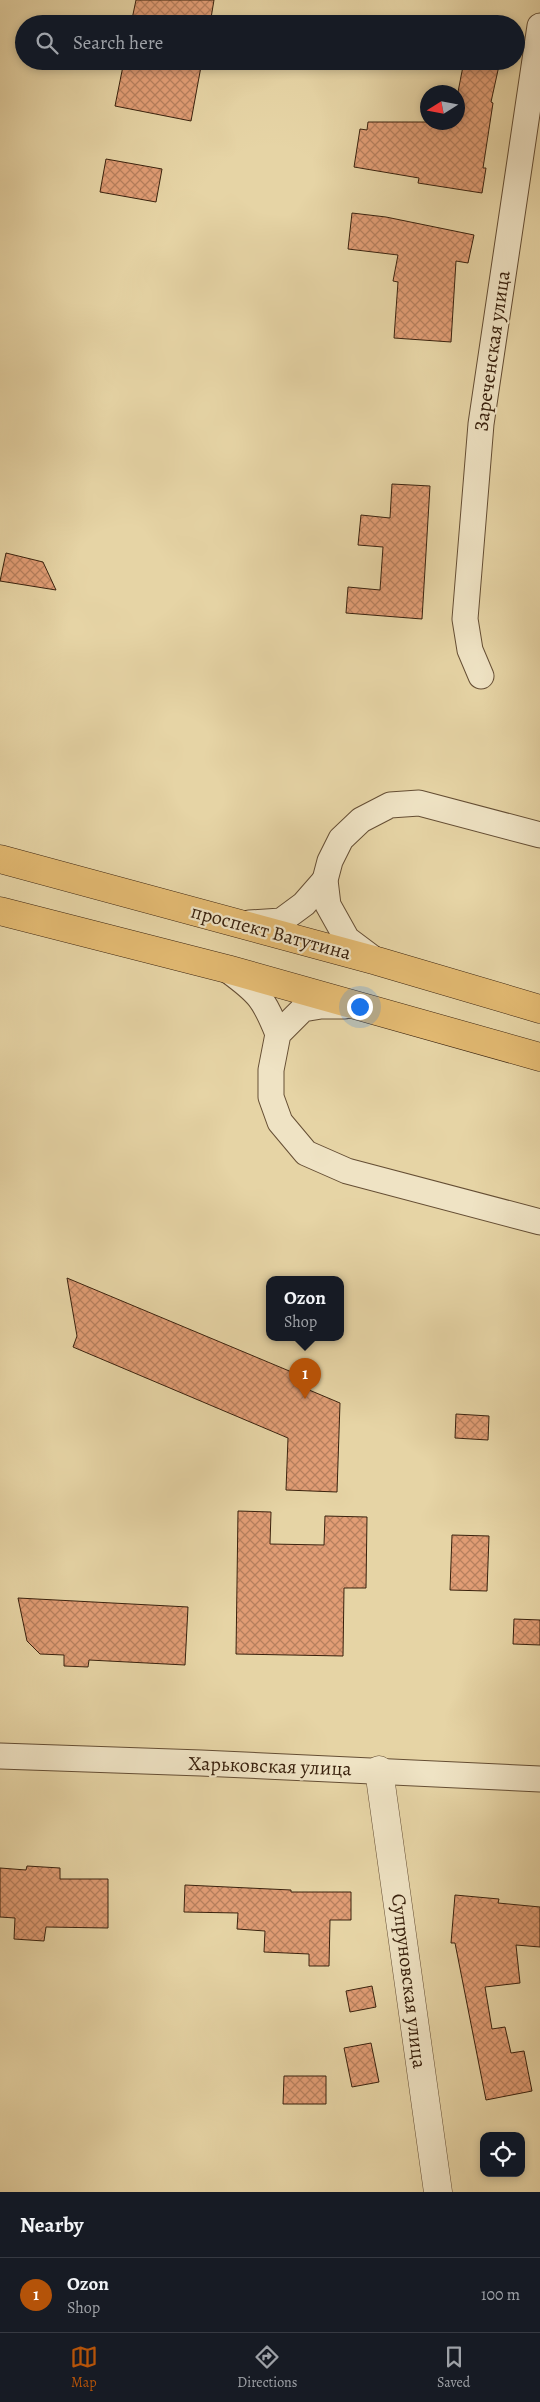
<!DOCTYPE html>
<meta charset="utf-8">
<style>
:root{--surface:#171b24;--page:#20242c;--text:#f1f3f6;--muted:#9ea1a6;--line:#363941;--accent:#b45309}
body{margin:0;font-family:Alegreya,serif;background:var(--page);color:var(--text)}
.controls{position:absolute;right:15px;bottom:15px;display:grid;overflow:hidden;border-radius:10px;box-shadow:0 2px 8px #0003}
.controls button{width:45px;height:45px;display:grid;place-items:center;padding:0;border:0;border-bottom:1px solid var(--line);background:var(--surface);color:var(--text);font:25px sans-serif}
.compass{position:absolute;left:420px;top:85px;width:45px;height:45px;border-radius:50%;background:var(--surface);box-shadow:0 2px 8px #0003;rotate:259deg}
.you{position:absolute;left:359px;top:1006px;width:18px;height:18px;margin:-12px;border:4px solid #fff;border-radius:50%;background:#1a73e8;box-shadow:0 0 0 8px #1a73e833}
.badge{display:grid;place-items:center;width:32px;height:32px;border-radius:50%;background:var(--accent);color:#fff;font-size:16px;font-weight:700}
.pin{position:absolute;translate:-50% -41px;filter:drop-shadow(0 1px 2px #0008)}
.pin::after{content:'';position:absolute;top:26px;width:18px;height:15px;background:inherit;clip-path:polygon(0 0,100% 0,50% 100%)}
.popup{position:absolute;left:266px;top:1276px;width:78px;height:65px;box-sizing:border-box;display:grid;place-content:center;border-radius:10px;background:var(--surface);filter:drop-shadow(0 1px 4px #0005);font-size:16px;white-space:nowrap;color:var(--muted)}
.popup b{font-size:19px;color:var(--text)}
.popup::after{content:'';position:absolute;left:50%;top:100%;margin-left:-10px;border:10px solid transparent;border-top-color:var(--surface)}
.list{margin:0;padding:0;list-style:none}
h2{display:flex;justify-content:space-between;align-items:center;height:65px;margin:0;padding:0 20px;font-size:21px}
h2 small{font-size:16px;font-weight:400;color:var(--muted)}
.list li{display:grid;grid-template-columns:32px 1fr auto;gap:15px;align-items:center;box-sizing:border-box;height:75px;padding:0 20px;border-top:1px solid var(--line)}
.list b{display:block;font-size:19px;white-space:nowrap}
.list p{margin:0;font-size:16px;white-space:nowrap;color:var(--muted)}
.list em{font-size:16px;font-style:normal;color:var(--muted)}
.icon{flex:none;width:28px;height:28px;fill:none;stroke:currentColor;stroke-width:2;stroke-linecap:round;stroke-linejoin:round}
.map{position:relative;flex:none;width:540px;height:2192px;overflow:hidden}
.search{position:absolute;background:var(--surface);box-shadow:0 2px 8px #0003;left:15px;right:15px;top:15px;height:55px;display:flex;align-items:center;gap:12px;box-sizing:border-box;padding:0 18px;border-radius:28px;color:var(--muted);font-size:19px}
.sheet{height:140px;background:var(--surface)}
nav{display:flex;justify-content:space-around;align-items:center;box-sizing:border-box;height:70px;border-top:1px solid var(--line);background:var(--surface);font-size:14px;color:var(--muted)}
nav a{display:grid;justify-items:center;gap:2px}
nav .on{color:var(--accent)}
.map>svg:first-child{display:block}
</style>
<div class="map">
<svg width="540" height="2192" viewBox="0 0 540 2192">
<defs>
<pattern id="building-cross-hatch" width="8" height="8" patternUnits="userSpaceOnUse" patternTransform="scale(1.25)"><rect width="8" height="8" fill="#e19d75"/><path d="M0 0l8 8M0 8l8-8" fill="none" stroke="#b7805e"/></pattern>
</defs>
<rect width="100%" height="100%" fill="#e6d4a5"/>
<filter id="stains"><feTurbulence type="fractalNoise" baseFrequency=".004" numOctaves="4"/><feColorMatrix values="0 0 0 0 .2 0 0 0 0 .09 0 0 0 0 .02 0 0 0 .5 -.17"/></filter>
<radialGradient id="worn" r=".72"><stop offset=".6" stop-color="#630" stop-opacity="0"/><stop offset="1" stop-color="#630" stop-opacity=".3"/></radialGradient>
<g fill="url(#building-cross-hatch)" stroke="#3a220e">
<path d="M136 0H214L210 24H131Z"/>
<path d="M124 61H202L191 121 115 106Z"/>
<path d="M464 61H500L491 102 493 103 483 168H486L482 193 418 183 419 178 354 167 360 129 367 130 368 122H458V92Z"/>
<path d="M106 159 162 169 156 202 100 192Z"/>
<path d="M352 213 386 217 474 235 468 263 456 261 451 342 394 338 398 282 393 281 398 255 348 249Z"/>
<path d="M392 484 430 486 422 619 346 613 348 587 380 590 383 547 358 545 361 515 390 518Z"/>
<path d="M6 553 43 562 56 590 0 581Z"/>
<path d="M67 1278 306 1378 302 1387 340 1403 337 1492 286 1490 288 1438 73 1347 77 1336Z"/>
<path d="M456 1414 489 1416 488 1440 455 1438Z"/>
<path d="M238 1511 271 1512 270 1544 324 1545 325 1516 367 1517 366 1588H344L343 1656 236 1654Z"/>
<path d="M452 1535 489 1536 487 1591 450 1590Z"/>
<path d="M18 1598 188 1607 185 1665 89 1660 88 1667 64 1666V1655L40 1654 27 1641Z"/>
<path d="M514 1619 540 1620V1645L513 1644Z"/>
<path d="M27 1866 60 1868V1879H108V1928L46 1927 44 1941 14 1939 15 1918 0 1917V1868L26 1870Z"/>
<path d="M185 1885 291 1890V1892H351V1920H330L329 1966H309V1954L264 1952 265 1931 237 1929 238 1913 184 1912Z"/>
<path d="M455 1895 499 1899 498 1903 540 1907V1947L516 1945 520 1983 485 1987 492 2029 505 2027 511 2053 524 2051 532 2091 486 2100 455 1943H451Z"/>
<path d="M372 1986 376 2007 350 2012 346 1991Z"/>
<path d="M371 2043 379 2082 352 2087 344 2048Z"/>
<path d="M284 2076H326V2104H283Z"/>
</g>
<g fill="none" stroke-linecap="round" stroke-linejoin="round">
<defs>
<g id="minor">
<path d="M481 676 470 650 465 619 481 424 540 26"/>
<path d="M249 923 281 921 304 904 325 880"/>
<path d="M375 960 347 939 328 905 325 880 330 861 341 839 361 820 390 805 419 803 540 835"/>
<path d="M229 971C259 993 264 999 278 1034"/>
<path d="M345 1006H321L303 1009 278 1034 271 1070V1097L280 1122 306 1153 347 1171 540 1222"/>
<path d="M0 1756 201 1763 540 1779"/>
</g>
<path id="tertiary" d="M379 1770 438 2192"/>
<g id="primary">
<path d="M0 859 377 961 540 1009"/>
<path d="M0 911 227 969 540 1057"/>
</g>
</defs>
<use href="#minor" stroke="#654e34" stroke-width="27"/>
<use href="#tertiary" stroke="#654e34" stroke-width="29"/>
<use href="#primary" stroke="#3a220e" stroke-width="29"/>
<use href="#minor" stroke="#efe3c4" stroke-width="25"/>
<use href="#tertiary" stroke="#efe3c4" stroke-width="28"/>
<use href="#primary" stroke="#e3ba72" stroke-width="28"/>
</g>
<g text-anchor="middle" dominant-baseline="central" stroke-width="4.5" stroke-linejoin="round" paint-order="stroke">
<g font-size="20" fill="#3a220e" stroke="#efe3c4">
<text transform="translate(492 351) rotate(-82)">Зареченская улица</text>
<text transform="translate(271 932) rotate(15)">проспект Ватутина</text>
<text transform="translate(270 1766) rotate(2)">Харьковская улица</text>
<text transform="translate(409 1981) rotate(83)">Супруновская улица</text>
</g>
</g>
<rect width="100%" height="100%" filter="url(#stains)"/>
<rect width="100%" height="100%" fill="url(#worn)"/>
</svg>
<div class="controls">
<button><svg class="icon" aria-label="locate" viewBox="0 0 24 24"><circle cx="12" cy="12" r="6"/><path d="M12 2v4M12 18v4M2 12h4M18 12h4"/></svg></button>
</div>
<svg class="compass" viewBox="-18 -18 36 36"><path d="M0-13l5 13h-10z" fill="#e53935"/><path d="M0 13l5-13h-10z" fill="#9ea1a6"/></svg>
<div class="you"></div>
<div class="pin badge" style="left:305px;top:1399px">1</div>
<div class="popup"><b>Ozon</b>Shop</div>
<div class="search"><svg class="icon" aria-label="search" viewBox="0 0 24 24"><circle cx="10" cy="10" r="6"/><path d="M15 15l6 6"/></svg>Search here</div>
</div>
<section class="sheet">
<h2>Nearby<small></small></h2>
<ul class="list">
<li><span class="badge">1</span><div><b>Ozon</b><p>Shop</p></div><em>100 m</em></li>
</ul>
</section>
<nav>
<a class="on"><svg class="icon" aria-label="map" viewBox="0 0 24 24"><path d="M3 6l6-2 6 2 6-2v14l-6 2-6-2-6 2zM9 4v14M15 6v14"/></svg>Map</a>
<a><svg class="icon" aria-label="directions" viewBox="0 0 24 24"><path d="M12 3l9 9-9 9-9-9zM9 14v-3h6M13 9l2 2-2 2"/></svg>Directions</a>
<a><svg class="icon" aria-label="saved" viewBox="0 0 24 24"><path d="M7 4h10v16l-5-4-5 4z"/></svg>Saved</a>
</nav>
